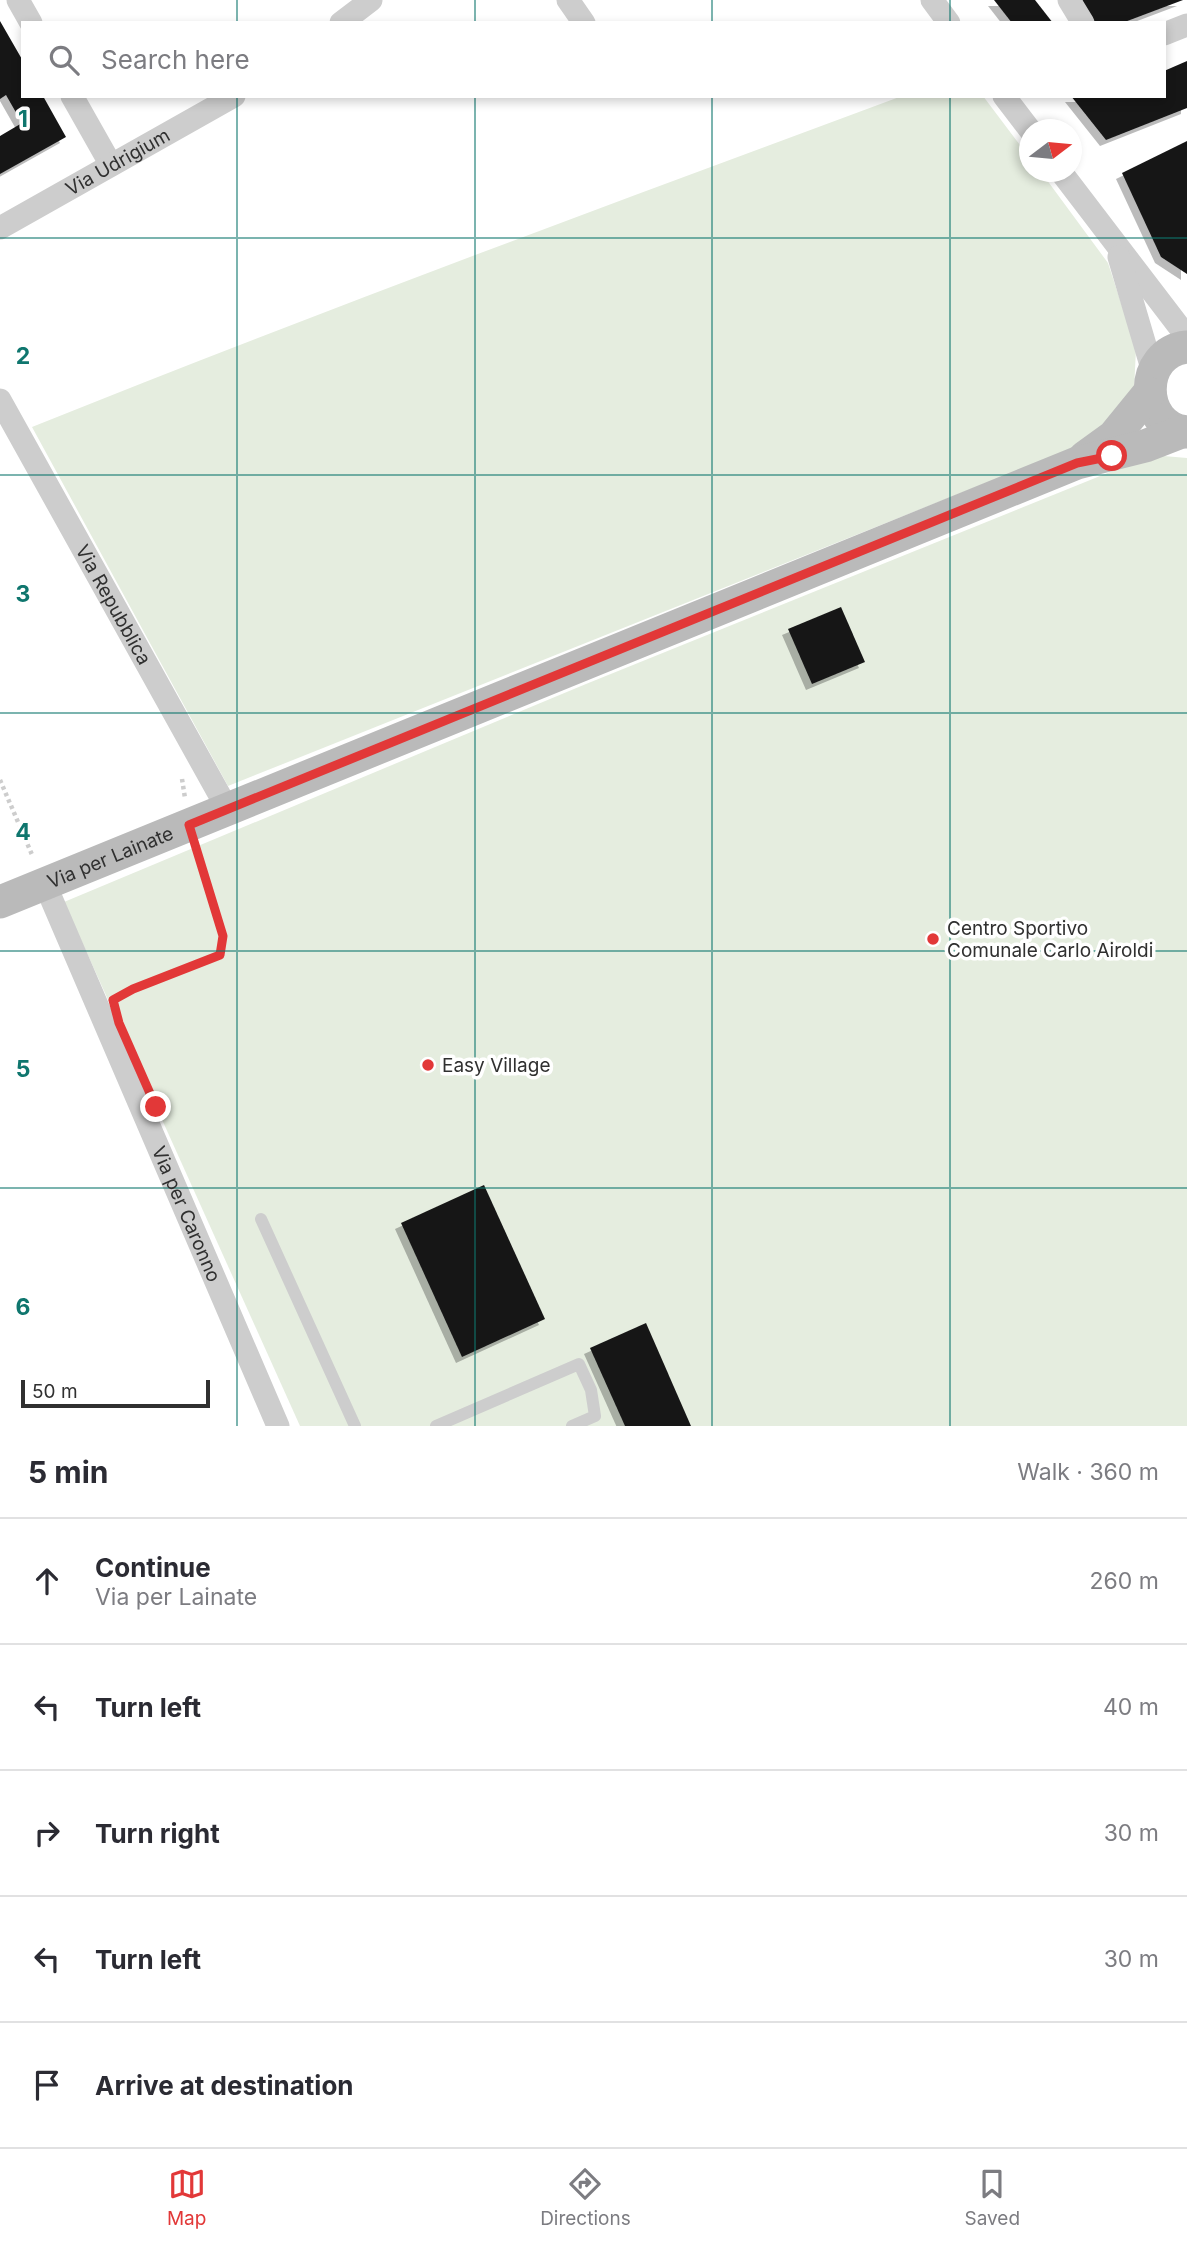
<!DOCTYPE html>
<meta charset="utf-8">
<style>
:root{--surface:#fff;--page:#f2f2f3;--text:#2b2b33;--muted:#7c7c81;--line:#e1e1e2;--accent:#e23838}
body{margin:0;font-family:Inter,sans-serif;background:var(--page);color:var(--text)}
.compass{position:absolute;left:1019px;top:119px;width:63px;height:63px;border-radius:50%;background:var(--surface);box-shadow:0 4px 10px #0003;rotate:74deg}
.scale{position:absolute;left:21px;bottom:18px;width:189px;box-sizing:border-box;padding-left:7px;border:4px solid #303030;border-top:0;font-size:19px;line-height:24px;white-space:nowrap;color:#303030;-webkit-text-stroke:5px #fff;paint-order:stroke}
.stop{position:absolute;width:21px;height:21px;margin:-16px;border:5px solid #e23838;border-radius:50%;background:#fff}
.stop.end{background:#e23838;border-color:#fff;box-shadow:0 2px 7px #0008}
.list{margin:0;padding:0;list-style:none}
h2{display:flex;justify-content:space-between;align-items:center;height:91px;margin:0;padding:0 28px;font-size:30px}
h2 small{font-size:23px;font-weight:400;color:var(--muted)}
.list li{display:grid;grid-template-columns:46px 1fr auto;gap:21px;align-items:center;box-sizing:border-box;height:126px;padding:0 28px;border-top:2px solid var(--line)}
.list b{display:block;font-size:26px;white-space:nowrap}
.list p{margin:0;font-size:23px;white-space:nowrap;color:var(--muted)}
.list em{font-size:23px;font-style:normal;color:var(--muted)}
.icon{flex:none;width:38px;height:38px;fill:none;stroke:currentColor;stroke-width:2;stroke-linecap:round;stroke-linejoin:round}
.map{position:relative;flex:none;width:1187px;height:1426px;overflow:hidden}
.search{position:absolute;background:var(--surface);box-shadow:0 4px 10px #0003;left:21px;right:21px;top:21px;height:77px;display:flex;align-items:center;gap:18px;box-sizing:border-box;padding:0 24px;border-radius:0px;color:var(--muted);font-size:26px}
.sheet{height:721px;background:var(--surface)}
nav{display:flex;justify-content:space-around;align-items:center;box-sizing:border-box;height:98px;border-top:2px solid var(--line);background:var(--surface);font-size:19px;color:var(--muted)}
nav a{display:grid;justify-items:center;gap:4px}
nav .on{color:var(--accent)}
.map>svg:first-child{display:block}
</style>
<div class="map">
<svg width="1187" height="1426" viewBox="0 0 1187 1426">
<defs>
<filter id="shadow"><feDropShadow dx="-6" dy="6" stdDeviation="0" flood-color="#0004"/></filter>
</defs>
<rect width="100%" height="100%" fill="#fff"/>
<g fill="#e5eddf">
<path d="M902 96H983L1029 157 1030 172H1041L1108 263 1136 349 1134 390 1096 439 228 786 32 427C320 311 611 204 902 96Z"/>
<path d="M1152 455 1187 458V1426H300L64 902 586 684Z"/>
</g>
<g fill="#171717" filter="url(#shadow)">
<path d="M994 0H1035L1053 23H1012Z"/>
<path d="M1082 0H1183L1122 23H1093Z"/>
<path d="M0 21 23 61V96H43L66 137 0 174V136L22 123 6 95 0 99Z"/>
<path d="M1187 61V108L1106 140 1071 96H1164V71Z"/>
<path d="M1187 141V274L1161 257 1122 173Z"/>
<path d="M841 607 865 662 812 684 788 629Z"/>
<path d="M484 1185 545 1319 462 1357 401 1223Z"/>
<path d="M646 1323 691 1426H625L590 1348Z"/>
</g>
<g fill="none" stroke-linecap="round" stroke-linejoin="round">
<g stroke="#cdcdcd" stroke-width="4.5" stroke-dasharray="3.5 3.5" stroke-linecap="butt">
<path d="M182 779 185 798"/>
<path d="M0 780 33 857"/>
<path d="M118 998 133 989 220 955 223 936 197 851"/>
</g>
<g stroke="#cdcdcd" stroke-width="12">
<path d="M261 1219 355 1426"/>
<path d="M436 1426 579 1364 591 1390 595 1416 572 1426"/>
</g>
<g stroke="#cdcdcd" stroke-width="23">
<path d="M18 0 31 23"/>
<path d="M568 0 584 23"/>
<path d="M932 0 949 23"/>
<path d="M1069 0 1083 23"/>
<path d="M341 23 371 0"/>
<path d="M1164 34 1187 25"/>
<path d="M72 96 111 165"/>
<path d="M1004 96 1030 130"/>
<path d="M1061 172 1187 337"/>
<path id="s1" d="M0 228 234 96"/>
<path d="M1119 257 1153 372"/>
<path id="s2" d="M0 400 228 810"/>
<path id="s3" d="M45 884 278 1426"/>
</g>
<g stroke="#bababa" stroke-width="33">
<path d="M1187 347C1138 352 1138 427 1187 432"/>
<path d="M1085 457 1114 436 1149 393"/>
<path id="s4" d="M0 902 1077 463 1145 446 1181 432"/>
</g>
</g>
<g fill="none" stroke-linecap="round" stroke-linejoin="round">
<path stroke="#e23838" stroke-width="9" d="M156 1107 119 1023 113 1000 133 989 220 955 223 936 189 825 1077 463 1112 456"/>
</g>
<path fill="none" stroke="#0f766e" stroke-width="2" stroke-opacity="0.55" d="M237 0V23M475 0V23M712 0V23M950 0V23M237 96V1426M475 96V1426M712 96V1426M950 96V1426M0 238H1187M0 475H1187M0 713H1187M0 951H1187M0 1188H1187"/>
<g fill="#e23838" stroke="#fff" stroke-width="2.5">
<circle cx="933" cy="939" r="7"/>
<circle cx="428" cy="1065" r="7"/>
</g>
<g text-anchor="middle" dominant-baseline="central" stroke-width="7" stroke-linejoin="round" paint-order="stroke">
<g font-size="19" fill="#303030" stroke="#fff">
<text stroke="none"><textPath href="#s1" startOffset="135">Via Udrigium</textPath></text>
<text stroke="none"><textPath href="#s2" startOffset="234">Via Repubblica</textPath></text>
<text stroke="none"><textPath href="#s4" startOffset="119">Via per Lainate</textPath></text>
<text stroke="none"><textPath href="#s3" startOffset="359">Via per Caronno</textPath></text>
</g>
<g font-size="19" fill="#303030" stroke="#fff" text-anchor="start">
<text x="947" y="928">Centro Sportivo<tspan x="947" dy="22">Comunale Carlo Airoldi</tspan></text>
<text x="442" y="1065">Easy Village</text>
</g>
</g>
<g font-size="23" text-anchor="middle" font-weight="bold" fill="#0f766e" stroke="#fff" stroke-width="7" stroke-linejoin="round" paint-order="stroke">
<text x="23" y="127">1</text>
<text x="23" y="364">2</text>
<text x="23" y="602">3</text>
<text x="23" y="840">4</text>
<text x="23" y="1077">5</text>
<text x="23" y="1315">6</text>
</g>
</svg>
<svg class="compass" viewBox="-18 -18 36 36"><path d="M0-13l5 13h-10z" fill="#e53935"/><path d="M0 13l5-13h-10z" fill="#7c7c81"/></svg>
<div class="scale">50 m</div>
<div class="stop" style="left:1112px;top:456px"></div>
<div class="stop end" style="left:156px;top:1107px"></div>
<div class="search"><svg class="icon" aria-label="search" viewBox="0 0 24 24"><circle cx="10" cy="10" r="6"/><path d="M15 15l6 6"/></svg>Search here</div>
</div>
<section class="sheet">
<h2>5 min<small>Walk · 360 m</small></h2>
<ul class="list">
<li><svg class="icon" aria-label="ahead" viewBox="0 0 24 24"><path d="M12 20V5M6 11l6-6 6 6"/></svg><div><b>Continue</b><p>Via per Lainate</p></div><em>260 m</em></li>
<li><svg class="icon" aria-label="left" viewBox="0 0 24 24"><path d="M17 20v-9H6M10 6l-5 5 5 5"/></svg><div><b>Turn left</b></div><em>40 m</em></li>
<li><svg class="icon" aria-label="right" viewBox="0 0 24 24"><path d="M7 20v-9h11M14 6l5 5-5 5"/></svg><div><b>Turn right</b></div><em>30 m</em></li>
<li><svg class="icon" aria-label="left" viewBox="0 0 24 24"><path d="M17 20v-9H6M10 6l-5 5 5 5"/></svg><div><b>Turn left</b></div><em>30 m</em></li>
<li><svg class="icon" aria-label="arrive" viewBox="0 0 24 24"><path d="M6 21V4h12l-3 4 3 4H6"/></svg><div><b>Arrive at destination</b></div></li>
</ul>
</section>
<nav>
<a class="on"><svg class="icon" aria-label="map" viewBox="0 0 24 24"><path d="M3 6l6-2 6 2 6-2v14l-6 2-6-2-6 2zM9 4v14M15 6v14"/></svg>Map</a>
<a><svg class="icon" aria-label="directions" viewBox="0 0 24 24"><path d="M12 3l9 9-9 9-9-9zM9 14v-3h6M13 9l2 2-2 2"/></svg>Directions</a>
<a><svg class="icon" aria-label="saved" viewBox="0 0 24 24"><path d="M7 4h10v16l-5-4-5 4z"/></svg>Saved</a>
</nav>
